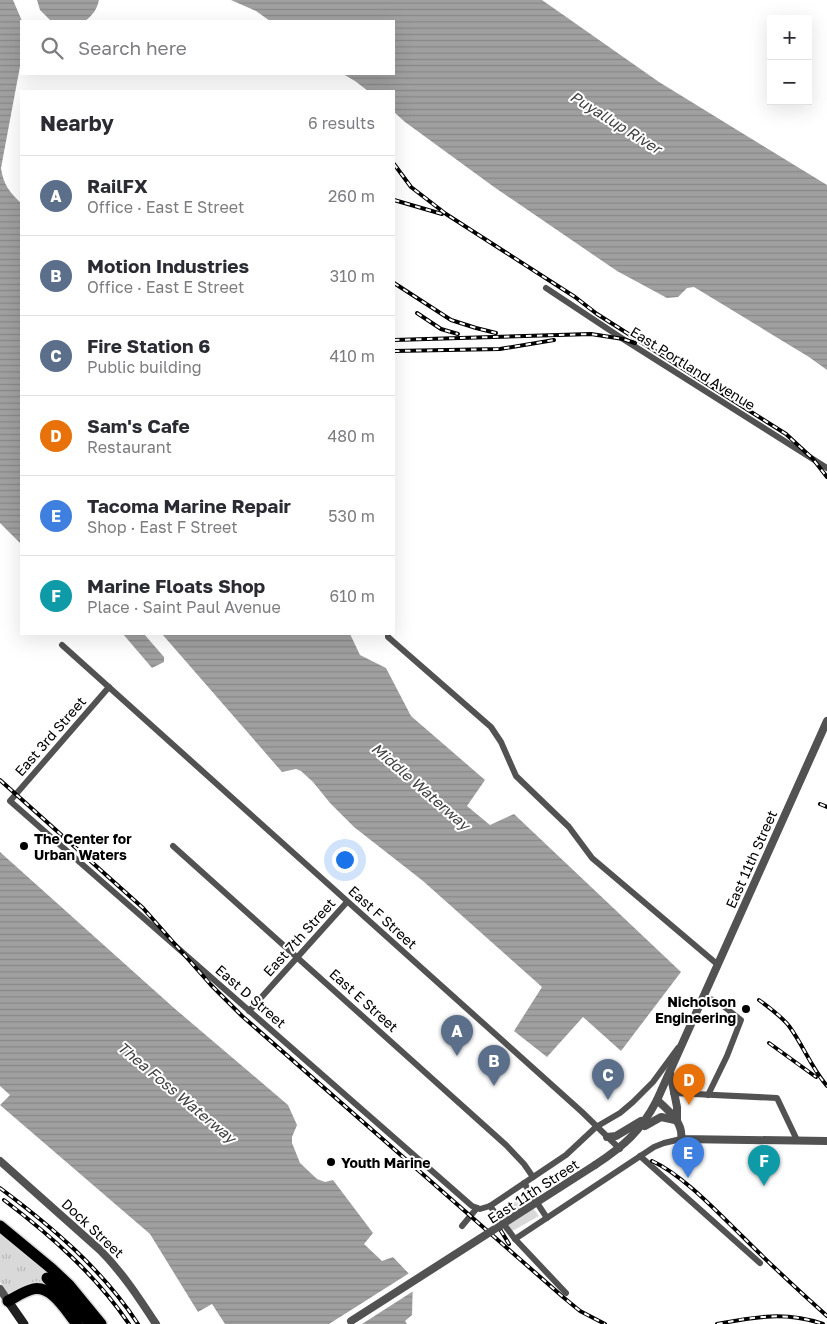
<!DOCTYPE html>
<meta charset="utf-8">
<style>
:root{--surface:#fff;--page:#f2f2f3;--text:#2b2b33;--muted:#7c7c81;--line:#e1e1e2;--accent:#000}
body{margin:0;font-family:"Golos Text",sans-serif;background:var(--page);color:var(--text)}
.controls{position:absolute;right:15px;top:15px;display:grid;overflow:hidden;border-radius:0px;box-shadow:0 5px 20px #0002}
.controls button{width:45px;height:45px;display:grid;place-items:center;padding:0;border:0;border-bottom:1px solid var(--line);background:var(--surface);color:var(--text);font:25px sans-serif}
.you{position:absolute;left:344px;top:859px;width:18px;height:18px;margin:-12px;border:4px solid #fff;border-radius:50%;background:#1a73e8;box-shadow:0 0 0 8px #1a73e833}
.badge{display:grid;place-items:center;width:32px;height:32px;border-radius:50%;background:var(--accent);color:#fff;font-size:16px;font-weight:700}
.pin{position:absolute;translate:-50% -41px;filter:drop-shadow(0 1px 2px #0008)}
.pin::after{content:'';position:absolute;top:26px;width:18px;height:15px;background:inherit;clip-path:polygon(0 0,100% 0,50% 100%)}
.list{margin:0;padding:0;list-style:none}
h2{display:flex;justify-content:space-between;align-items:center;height:65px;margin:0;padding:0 20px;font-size:21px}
h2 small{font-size:16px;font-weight:400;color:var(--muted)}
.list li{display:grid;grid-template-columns:32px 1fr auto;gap:15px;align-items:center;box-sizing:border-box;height:80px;padding:0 20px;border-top:1px solid var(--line)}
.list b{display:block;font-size:19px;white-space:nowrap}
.list p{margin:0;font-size:16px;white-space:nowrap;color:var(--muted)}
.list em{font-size:16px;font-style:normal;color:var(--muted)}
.icon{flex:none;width:28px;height:28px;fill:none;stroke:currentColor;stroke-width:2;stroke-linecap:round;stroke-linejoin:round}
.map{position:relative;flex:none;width:827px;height:1324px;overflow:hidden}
.search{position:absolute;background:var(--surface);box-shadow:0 5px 20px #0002;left:20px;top:20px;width:375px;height:55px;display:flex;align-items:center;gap:12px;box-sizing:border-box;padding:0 18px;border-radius:0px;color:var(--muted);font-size:19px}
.panel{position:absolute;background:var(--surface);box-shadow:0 5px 20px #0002;left:20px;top:90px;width:375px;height:545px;border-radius:0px}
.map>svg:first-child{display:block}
</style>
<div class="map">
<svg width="827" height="1324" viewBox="0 0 827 1324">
<defs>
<pattern id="grass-tufts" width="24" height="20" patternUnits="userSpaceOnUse" patternTransform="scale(1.25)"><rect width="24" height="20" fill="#d9d9d9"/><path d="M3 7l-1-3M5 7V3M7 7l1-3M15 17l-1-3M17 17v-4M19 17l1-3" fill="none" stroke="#b8b8b8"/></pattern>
<pattern id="water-rules" width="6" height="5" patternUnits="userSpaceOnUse" patternTransform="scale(1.25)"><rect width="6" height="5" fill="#a0a0a0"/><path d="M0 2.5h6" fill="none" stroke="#888"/></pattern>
</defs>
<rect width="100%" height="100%" fill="#fff"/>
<path fill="url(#grass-tufts)" d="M0 1230 49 1271 43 1284H29L8 1295 0 1282Z"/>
<path fill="#d9d9d9" d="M524 1196 539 1216 507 1234 494 1216Z"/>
<g fill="url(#water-rules)">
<path d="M0 0H13L22 21 21 61 1 168C3 184 10 193 21 203V544L0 523Z"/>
<path d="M37 0H99C97 9 93 15 85 21H51L40 10Z"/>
<path d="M231 0H542L659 82 827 185V370L809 357 694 287 687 288 678 297 667 298 617 271 494 187 405 122 394 112V91H368L355 81 343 74H394V21H270L256 11Z"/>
<path d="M123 634H144L164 657V662L152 668Z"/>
<path d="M162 634H350L360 655 386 668 411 716 485 780 467 806 490 825 514 814 681 972 621 1051 583 1017 547 1057 514 1031 542 987 423 881 354 827 330 803 313 782 301 771 296 769 282 772Z"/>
<path d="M0 852 174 1008 288 1105 297 1125 292 1137V1143L300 1163 317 1179 325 1182 333 1180 373 1233 364 1244 382 1261 393 1257 413 1278 412 1315 405 1321 407 1324H225L212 1304 198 1312 150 1234 0 1105 10 1095 0 1086Z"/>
</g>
<path fill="#fff" d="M411 1272 415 1277V1290L362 1324H329Z"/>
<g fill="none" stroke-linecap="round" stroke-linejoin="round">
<path stroke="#d9d9d9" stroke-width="11" stroke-dasharray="11 5.5" stroke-linecap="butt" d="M0 1238 47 1278"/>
<defs>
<g id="motorway">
<path d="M0 1226 52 1269 69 1285 101 1324"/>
<path d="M47 1278 69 1300 90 1324"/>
<path d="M8 1301C16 1297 24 1291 33 1289 52 1285 66 1311 77 1324"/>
</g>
</defs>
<use href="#motorway" stroke="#dbdbdb" stroke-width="14"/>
<g stroke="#525252" stroke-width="6">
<path d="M546 288 623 339 827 468"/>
<path d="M388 634V637L491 727 501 742 516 776 569 827 592 858 717 964"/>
<path d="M62 645 582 1112 620 1149"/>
<path d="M109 687 10 801 472 1206 480 1209 490 1206 566 1155 596 1127 620 1113 633 1102 653 1082 678 1048"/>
<path d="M173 846 506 1145 524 1164 533 1177"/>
<path d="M704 997 717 1001 741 1020 727 1056 708 1095"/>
<path d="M249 1011 347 902"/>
<path d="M673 1093 777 1098 797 1140"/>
<path d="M640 1156 760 1263"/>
<path d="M524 1183 547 1218"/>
<path d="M490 1206 515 1239 566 1293"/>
<path d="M462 1226 477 1208"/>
<path d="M515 1239 654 1147 664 1143 681 1139"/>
</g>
<g stroke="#525252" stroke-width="8">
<path d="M670 1072 677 1107V1120"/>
<path d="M657 1100C668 1110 684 1123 681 1139L827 1141"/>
<path d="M645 1126 661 1117 675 1120"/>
<path d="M607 1137 616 1136 641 1121"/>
<path d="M0 1161 100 1250C122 1272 139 1298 156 1324"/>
<path d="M595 1165C624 1146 641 1131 657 1100L827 721"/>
<path d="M0 1289 8 1301"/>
</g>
<path stroke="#1f1f1f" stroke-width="9" d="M8 1301 24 1324"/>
<use href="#motorway" stroke="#000" stroke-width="11"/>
<defs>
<g id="rail">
<path d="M394 164 411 187 446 214 575 297 597 314 786 434 813 459 827 477"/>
<path d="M394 200 442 214"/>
<path d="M394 283 451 320 476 328 496 333"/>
<path d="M417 313 441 329 458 334"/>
<path d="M394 340 591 334 623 339 635 343"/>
<path d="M394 351 500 349 554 340"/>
<path d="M0 780 143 908 211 985 242 1016 563 1297 580 1311 605 1324"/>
<path d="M820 804 827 807"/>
<path d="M759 1000C770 1008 781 1016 789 1026 803 1045 811 1067 827 1086"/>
<path d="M769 1043 816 1077"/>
<path d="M652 1161C683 1175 718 1213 743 1237 770 1264 798 1290 827 1316"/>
<path d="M0 1188C51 1226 103 1270 138 1324"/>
<path d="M4 1200C50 1235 96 1275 129 1324"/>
<path d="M495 1221 509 1244"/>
<path d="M717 1324C755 1317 785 1311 823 1324"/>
</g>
</defs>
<use href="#rail" stroke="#000" stroke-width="4"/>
<use href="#rail" stroke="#fff" stroke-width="2" stroke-dasharray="5.5" stroke-linecap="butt"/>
<path stroke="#525252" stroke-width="8" d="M351 1321 595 1165"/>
</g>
<g fill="#000" stroke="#fff" stroke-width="2">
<circle cx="24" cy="846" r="5"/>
<circle cx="746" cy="1009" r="5"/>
<circle cx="331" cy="1162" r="5"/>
</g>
<g text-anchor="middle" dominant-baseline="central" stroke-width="4" stroke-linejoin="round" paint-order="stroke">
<g font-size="14" fill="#000" stroke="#fff">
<text transform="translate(693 368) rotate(32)">East Portland Avenue</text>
<text transform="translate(50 736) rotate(-49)">East 3rd Street</text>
<text transform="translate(751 859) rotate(-66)">East 11th Street</text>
<text transform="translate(383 917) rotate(42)">East F Street</text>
<text transform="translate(299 937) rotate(-48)">East 7th Street</text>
<text transform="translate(251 996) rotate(41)">East D Street</text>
<text transform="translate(364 1000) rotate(42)">East E Street</text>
<text transform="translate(533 1191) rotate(-33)">East 11th Street</text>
<text transform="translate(93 1228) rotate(43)">Dock Street</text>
</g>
<g font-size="14" font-weight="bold" fill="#000" stroke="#fff" text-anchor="start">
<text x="34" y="838">The Center for<tspan x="34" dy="16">Urban Waters</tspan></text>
<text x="736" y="1001" text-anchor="end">Nicholson<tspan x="736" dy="16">Engineering</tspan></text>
<text x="341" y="1162">Youth Marine</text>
</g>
<g font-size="15" font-style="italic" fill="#414141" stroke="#fff">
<text transform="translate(616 122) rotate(32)">Puyallup River</text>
<text transform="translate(421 786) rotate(41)">Middle Waterway</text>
<text transform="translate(177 1092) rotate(40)">Thea Foss Waterway</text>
</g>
</g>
</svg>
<div class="controls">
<button>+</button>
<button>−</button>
</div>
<div class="you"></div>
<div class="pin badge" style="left:457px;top:1056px;background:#5c6f8a">A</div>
<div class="pin badge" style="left:494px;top:1086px;background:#5c6f8a">B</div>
<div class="pin badge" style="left:608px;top:1100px;background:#5c6f8a">C</div>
<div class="pin badge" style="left:689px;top:1105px;background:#e8710a">D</div>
<div class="pin badge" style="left:688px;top:1178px;background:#3f7fe0">E</div>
<div class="pin badge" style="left:764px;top:1186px;background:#0f9aa8">F</div>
<div class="search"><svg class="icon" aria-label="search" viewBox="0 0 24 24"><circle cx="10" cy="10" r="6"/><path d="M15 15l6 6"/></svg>Search here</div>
<section class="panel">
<h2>Nearby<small>6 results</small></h2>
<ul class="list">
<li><span class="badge" style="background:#5c6f8a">A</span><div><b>RailFX</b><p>Office · East E Street</p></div><em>260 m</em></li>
<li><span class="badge" style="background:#5c6f8a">B</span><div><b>Motion Industries</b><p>Office · East E Street</p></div><em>310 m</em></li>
<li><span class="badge" style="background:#5c6f8a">C</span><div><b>Fire Station 6</b><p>Public building</p></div><em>410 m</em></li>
<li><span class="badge" style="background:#e8710a">D</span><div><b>Sam's Cafe</b><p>Restaurant</p></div><em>480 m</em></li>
<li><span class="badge" style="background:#3f7fe0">E</span><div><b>Tacoma Marine Repair</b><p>Shop · East F Street</p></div><em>530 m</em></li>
<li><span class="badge" style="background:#0f9aa8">F</span><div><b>Marine Floats Shop</b><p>Place · Saint Paul Avenue</p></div><em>610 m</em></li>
</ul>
</section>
</div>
